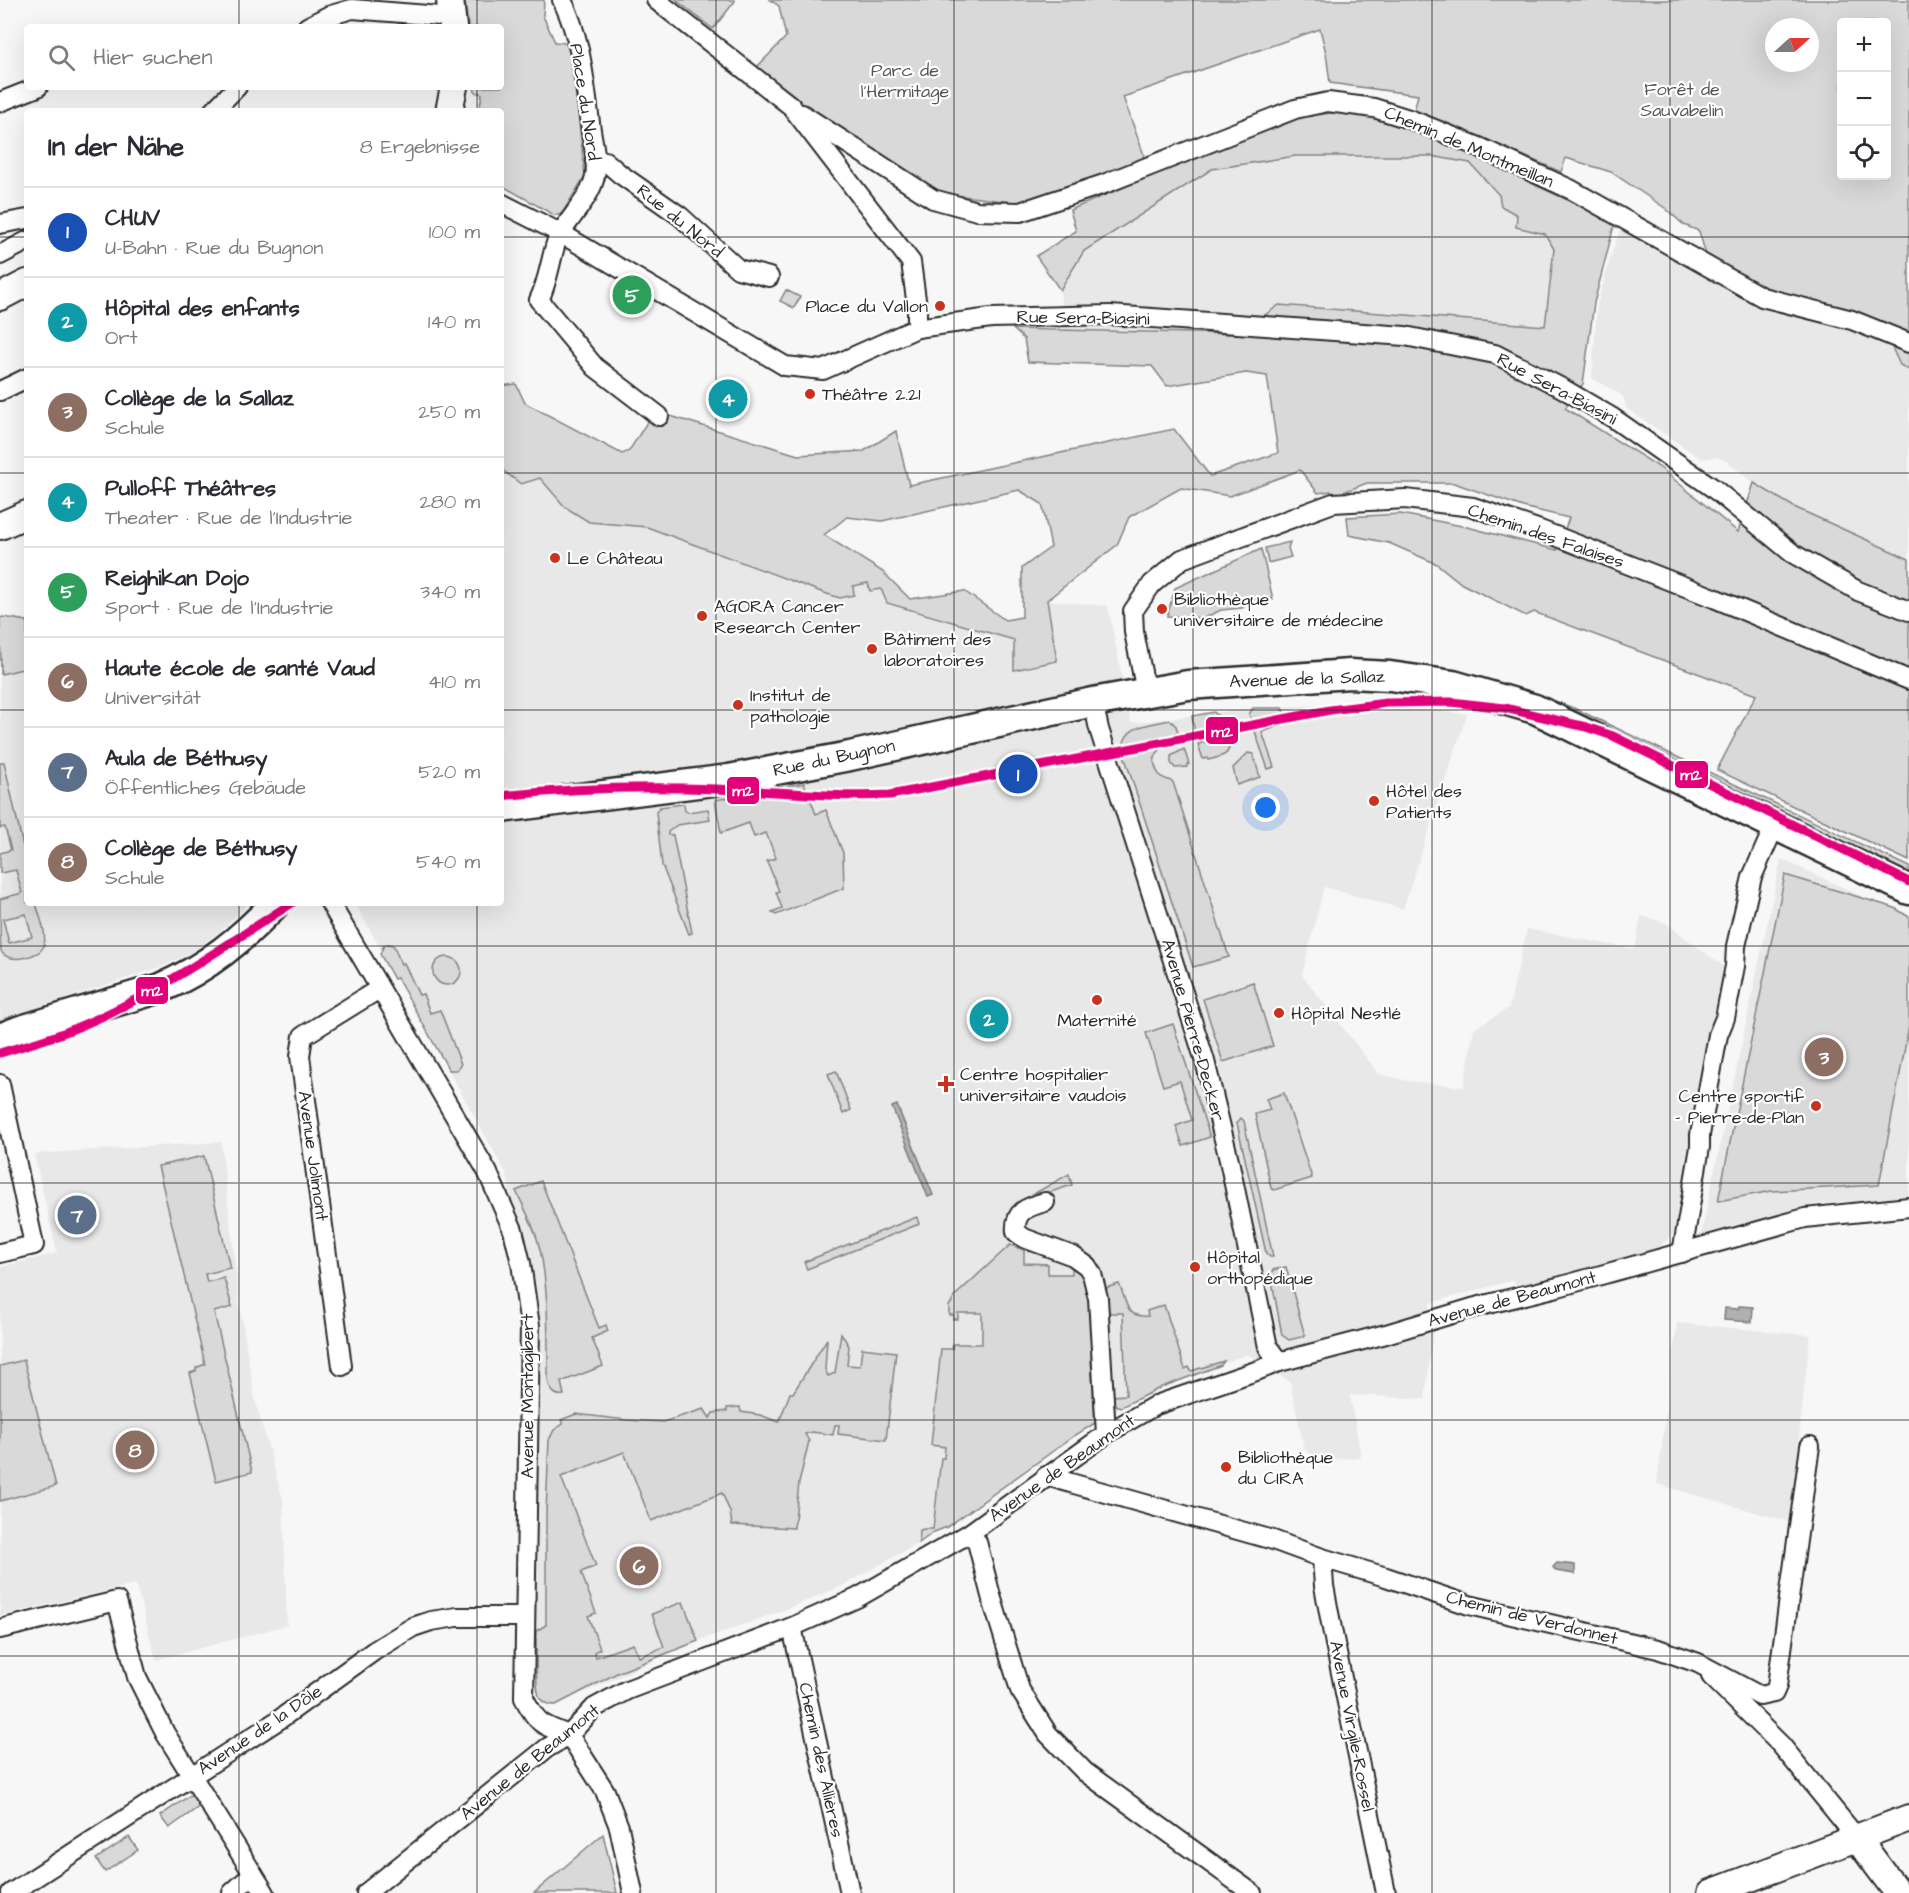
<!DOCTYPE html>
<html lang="de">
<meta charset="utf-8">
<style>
:root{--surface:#fff;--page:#f7f7f7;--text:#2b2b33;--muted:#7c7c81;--line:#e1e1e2;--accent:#c8321e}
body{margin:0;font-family:"Architects Daughter",sans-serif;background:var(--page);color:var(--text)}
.controls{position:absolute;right:18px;top:18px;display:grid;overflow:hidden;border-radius:6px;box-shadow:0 6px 24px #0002}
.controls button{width:54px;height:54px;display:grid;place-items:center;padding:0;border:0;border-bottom:2px solid var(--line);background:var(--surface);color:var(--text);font:30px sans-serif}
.compass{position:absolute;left:1765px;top:18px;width:54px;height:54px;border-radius:50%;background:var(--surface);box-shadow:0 6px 24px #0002;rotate:69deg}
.you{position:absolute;left:1266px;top:808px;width:21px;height:21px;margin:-15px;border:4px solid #fff;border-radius:50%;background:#1a73e8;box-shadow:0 0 0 9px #1a73e833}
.badge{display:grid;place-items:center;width:39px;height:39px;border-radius:50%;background:var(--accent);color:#fff;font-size:20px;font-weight:700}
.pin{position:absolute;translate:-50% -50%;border:3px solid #fff;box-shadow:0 2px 6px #0006}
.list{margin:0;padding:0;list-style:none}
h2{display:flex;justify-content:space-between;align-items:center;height:78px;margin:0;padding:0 24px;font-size:26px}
h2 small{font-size:20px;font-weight:400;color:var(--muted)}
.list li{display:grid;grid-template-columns:39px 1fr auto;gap:18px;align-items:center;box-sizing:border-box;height:90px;padding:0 24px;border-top:2px solid var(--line)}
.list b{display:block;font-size:22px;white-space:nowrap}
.list p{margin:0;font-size:20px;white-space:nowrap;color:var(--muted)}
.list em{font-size:20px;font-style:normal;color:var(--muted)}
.icon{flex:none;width:33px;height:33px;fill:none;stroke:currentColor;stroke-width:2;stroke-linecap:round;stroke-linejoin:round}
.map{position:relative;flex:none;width:1909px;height:1893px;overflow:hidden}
.search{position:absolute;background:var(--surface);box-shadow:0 6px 24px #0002;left:24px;top:24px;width:480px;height:66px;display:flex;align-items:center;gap:15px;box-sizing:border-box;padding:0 21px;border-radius:6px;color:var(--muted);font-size:22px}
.panel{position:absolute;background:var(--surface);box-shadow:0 6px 24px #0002;left:24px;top:108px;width:480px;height:798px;border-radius:6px}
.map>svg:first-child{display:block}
</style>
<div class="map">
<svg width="1909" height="1893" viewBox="0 0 1909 1893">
<rect width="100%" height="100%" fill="#f7f7f7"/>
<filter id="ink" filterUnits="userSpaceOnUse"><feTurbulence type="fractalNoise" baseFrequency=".0167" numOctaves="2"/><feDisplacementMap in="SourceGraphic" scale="12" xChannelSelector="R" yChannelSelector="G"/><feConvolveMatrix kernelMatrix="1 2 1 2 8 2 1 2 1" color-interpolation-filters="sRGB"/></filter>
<g filter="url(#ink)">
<g fill="#e8e8e8">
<path d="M1296 156H1431L1471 163 1499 196 1501 206 1517 215 1516 227 1545 233 1554 249 1545 326 1279 305 1238 334 1064 330 1060 290 1084 251 1213 169Z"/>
<path d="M1622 225 1888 339 1900 365 1909 370V559L1794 507 1754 483 1728 462 1717 457 1702 459 1627 409 1623 396 1592 378 1597 305 1613 249Z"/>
<path d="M501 458 868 583 881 589 887 603 1014 640 1015 670 1057 661 1047 600 1108 606 1131 723 1253 708 1371 703 1467 714 1403 909 1324 887 1302 975 1379 1074 1408 1081 1464 1087 1474 1028 1509 1008 1527 929 1635 949 1641 916 1664 922 1726 968 1676 1231 1656 1250 1516 1287 1514 1280 1430 1303 1433 1331 1425 1399 1350 1395 1361 1457 1316 1461 1304 1448 1290 1382 1247 1354 1162 1387 1121 1407 1074 1436 947 1527 934 1532 919 1543 842 1586 784 1610 698 1641 556 1705 548 1704 540 1699 537 1689 534 1504 516 1218 506 1173 355 903H501Z"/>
<path d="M27 668V903H248L222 930 194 951 164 966 0 1020V673Z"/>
<path d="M1781 859 1909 918V1197L1816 1204 1701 1235Z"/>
<path d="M221 1142 240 1307 255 1400 283 1500 287 1625 156 1660 136 1584 0 1616V1267L57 1253 34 1154Z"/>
<path d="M1677 1323 1810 1335 1790 1522 1657 1484Z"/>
</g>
<g fill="#d9d9d9" stroke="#828282" stroke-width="1.5" fill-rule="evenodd">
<path d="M465 0H544L543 16 555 42 565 43 571 51 585 176 563 212 559 215H554L501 185V111H479L482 94 475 92 474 87H501V27H468Z"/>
<path d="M676 0H734L735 1 713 29Z"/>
<path d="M770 0H1909V370L1900 365 1888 339 1771 295 1706 255 1699 231 1684 225 1665 208 1611 172 1566 158 1561 172 1497 144 1414 111 1418 95 1330 83 1326 53 1320 29 1123 97 1144 155 1140 162 1019 203 931 192 800 107 756 68 786 37 779 6ZM1842 22H1886V176H1842ZM1774 27H1810V63H1774Z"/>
<path d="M1331 113 1368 115 1410 127 1615 222 1594 303 1583 384 1565 408 1659 467 1738 532 1754 483 1794 507 1909 559V861L1717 770 1756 695 1534 612 1526 616 1462 584 1437 564 1389 543 1349 535 1347 517 1401 514 1467 527 1557 550 1569 518 1523 507 1454 483H1367L1333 496 1331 491 1318 493 1300 470 1230 496 1181 488 1129 517 1117 545 1047 600 1057 661 1014 670V640L887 603 881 589 870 591 868 583 853 586 854 595 840 598 824 593 647 527 589 522 565 507 540 478 521 484 501 469V386L516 384 525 403 622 454 629 451 654 411 798 455 864 451 896 431 909 485 1174 429 1210 476 1278 453 1267 376 1246 373 1167 386 1152 366 1028 362 1024 339 1013 329 1238 334 1279 305 1545 326 1554 249 1545 234 1516 227 1517 215 1501 206 1499 195 1470 163 1431 156H1296L1212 169 1084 251 1060 290 1036 256 1076 231 1070 210 1217 148 1297 118ZM1019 490 1042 504 1051 547 1022 568V617L1005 620 964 591 910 599 883 572 824 535 847 517 882 521Z"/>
<path d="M786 290 800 297 794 308 780 301Z"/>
<path d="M1290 542 1288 548 1291 557 1268 563 1265 548Z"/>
<path d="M1261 549 1273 599 1257 598 1242 608 1221 610 1204 618 1167 616 1175 588Z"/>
<path d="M3 617 27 621V668L1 674 0 618Z"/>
<path d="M1524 689 1576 709 1909 867V876L1521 691Z"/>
<path d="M1253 708H1282L1287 719 1285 724 1262 732 1274 767 1268 769 1249 714Z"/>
<path d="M1214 712 1221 719 1219 725 1195 734 1192 716Z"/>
<path d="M1170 720 1176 726 1180 739C1161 746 1145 756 1161 777L1173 782 1229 957 1193 967 1123 752C1122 724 1149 725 1170 720Z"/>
<path d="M1222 738 1229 743C1231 756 1219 757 1208 760L1207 758 1203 759 1198 744Z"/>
<path d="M1184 749 1189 764H1187V767L1175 768 1171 763V756Z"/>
<path d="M1248 753 1253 754 1260 777 1237 785 1233 768Z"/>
<path d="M4 762 27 864V903H36C39 915 47 933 44 945 42 957 8 965 1 951 0 944 0 909 0 899L22 893 16 870 0 873V853L11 850 5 827 0 828V763ZM26 914 32 937 9 943 3 919Z"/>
<path d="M804 783 816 814 826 810 843 853 844 888 776 915 772 912 782 908 776 892 779 891 767 861 776 858 766 833 754 837 749 823 721 833 715 800Z"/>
<path d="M684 804 685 811 688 812 708 809 710 820 677 825 668 832V835H673L692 933 689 934 662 865 656 812 660 807Z"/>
<path d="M1785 875 1895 908 1909 917V1026L1879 1185 1772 1191 1718 1201Z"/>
<path d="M389 944 394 946 401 964 404 963 419 995 423 994 430 1013 440 1010 461 1064 457 1070H449L397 978 394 979 380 954 384 945Z"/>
<circle cx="447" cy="971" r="14"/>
<path d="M1253 982 1273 1046 1223 1062 1203 999Z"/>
<path d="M1173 1024 1210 1137 1183 1146 1176 1126 1192 1120 1180 1081 1163 1086 1146 1033Z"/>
<path d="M836 1071 851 1110 843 1114 828 1074Z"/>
<path d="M1284 1093 1312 1178 1274 1190 1271 1188 1255 1114 1270 1110 1266 1099Z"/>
<path d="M1241 1118 1244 1121 1273 1257H1270L1266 1253 1237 1123Z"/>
<path d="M204 1156 230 1268 205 1274 207 1282 224 1278 232 1307 214 1312 252 1472 216 1481 190 1373 196 1371V1368L205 1364 158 1166Z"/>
<path d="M1069 1174 1072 1185 1029 1199 1028 1197Z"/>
<path d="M541 1181 599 1328 606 1325 608 1331 592 1338 603 1366 561 1382 564 1395C554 1397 550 1390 548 1381 548 1340 549 1281 538 1242 533 1224 524 1207 516 1191Z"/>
<path d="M917 1217 919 1224 807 1269 804 1262Z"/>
<path d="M1010 1245 1024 1250V1263L1048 1264V1274H1072V1262C1097 1285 1092 1324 1093 1356L1091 1357 1095 1423 1074 1436 947 1527 934 1532 919 1543 920 1530 924 1529H933L941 1458H944L945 1447 931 1445 941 1349H952L953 1344H982V1313H958V1319H953V1315H949V1306L957 1294Z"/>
<path d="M1286 1267 1305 1336 1289 1340 1282 1335 1271 1276 1273 1270Z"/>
<path d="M1119 1284C1127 1300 1124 1318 1148 1316L1147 1311 1164 1305 1185 1369 1189 1367 1191 1371 1224 1361 1221 1365 1162 1387 1121 1407 1112 1404 1111 1396 1126 1395 1123 1313H1109L1105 1288Z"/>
<path d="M841 1333 849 1346 847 1365 860 1366 862 1348 896 1352 886 1440 838 1434 839 1425H835L833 1435 812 1432 805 1434 809 1441 799 1483 794 1528 732 1525 730 1512 722 1493 651 1521 624 1452 561 1477 596 1566 581 1572 596 1613 588 1616 600 1649 594 1652 596 1657 633 1644 639 1657 664 1647 652 1614 683 1602 698 1641 617 1673 556 1705C550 1705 543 1703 540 1698 534 1689 537 1644 536 1631L546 1625V1514L549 1440 554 1430 563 1424 561 1420 576 1414 626 1420 663 1422 704 1409 710 1418 713 1413 727 1411V1408L740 1407 741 1412 760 1415 779 1422 790 1393H793L827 1339 825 1369 828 1376 835 1373Z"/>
<path d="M24 1360 56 1486 0 1501V1366Z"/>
<path d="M192 1794 200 1806 169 1828 160 1816Z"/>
<path d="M603 1834 617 1893H534Z"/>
<path d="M129 1837 138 1850 105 1872 96 1859Z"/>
</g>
<g fill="#b0b0b0" stroke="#7b7b7b" stroke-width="1.5">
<path d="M897 1105 933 1195 928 1197 892 1107Z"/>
<path d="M1739 1306 1753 1307 1752 1322 1724 1320 1725 1308 1738 1309Z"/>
<path d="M1557 1563 1575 1565V1574L1556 1571 1553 1567Z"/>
</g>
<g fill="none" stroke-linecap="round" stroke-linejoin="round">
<defs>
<g id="street">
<path d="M562 0C582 39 585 87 591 130 593 144 598 161 595 176 590 201 565 220 556 243 550 262 548 282 539 300L595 367 659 416"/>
<path d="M656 0 791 106 911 262 917 307V328L991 318 1110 315 1405 336 1495 354 1562 388 1613 418 1713 488 1792 553 1858 591 1909 611"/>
<path d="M307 27 328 16 352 9 453 17"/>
<path d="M0 102 38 87"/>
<path d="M213 111 237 87"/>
<path d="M802 114 933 199 977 211 1020 212 1104 184 1295 109 1328 102 1374 108 1412 120 1479 147 1572 190 1762 297 1852 320 1909 343"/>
<path d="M595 161H605L620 174 680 216 738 269 769 277"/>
<path d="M501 203 562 234 785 366 823 370 917 328"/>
<path d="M0 224 27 219"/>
<path d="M0 255 27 241"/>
<path d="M0 391 27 378"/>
<path d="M1146 692 1134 632 1133 611 1152 584 1182 559 1333 503 1405 499 1473 507 1540 530 1714 598 1909 680"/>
<path d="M1093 702 1099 729 1205 1061 1229 1160 1268 1347 1279 1362"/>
<path d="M330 903 487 1171 513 1230 521 1263 530 1326 524 1698C538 1725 542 1725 569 1735"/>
<path d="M0 1084 34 1245 0 1253"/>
<path d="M1045 1202C1027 1207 1014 1211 1016 1232L1024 1238 1073 1256 1087 1266 1092 1274 1098 1298 1106 1434"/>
<path d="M1682 1253 1700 1147V1135L1718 1035 1725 1018 1735 966 1736 946 1752 877 1775 825"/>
<path d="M342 1366 300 1056 303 1036 379 989"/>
<path d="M1046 1476 1273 1540 1322 1558 1386 1577 1469 1605 1658 1649 1698 1663 1760 1696 1774 1693 1777 1686 1810 1446"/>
<path d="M970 1533 977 1542 991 1596 1020 1690 1048 1734 1085 1772 1252 1893"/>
<path d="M1322 1558 1324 1586 1333 1634 1386 1893"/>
<path d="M792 1627 850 1893"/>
<path d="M0 1629 117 1601 137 1677 165 1733 265 1893"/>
<path d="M1711 1676 1781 1745 1856 1837"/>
<path d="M569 1735 605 1791 619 1827 633 1893"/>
<path d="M11 1893 280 1719 374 1651 413 1627 431 1621 457 1617H524"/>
<path d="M232 1893 253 1874"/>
<path d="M366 1893 547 1748 569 1735 594 1708 627 1690 792 1627 857 1598 970 1533 1106 1434 1156 1405 1259 1370 1279 1362 1386 1334 1472 1308 1558 1287 1805 1218 1909 1207"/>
</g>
<g id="secondary">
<path d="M450 0 453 27"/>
<path d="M449 111 454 87"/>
<path d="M0 297 27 283"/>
<path d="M0 526 27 514"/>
<path d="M1856 1837 1898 1893"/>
<path d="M1711 1893 1909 1818"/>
</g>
<g id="primary">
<path d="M501 808 729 779 850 756 1093 702 1188 685 1350 674 1390 676 1453 685 1535 709 1909 890"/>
<path d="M0 1038 18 1031 161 988C207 968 242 939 276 903"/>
</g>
</defs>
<use href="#street" stroke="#2b2b2b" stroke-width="22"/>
<use href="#secondary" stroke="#2b2b2b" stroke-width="30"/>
<use href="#primary" stroke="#2b2b2b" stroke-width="33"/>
<use href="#street" stroke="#fff" stroke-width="18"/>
<use href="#secondary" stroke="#fff" stroke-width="26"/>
<use href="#primary" stroke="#fff" stroke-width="28"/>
<defs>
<g id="metro-1">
<path d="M501 796C573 788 644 786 716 789 774 791 832 798 890 795L1330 710 1386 703 1451 702 1505 708 1586 727 1613 736 1909 882"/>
<path d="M0 1053C27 1045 53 1038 78 1027 154 996 223 947 292 903"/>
</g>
</defs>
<use href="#metro-1" stroke="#fff" stroke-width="14"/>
<use href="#metro-1" stroke="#e2007a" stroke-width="9"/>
</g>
</g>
<path fill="none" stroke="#2b2b2b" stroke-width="1.5" stroke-opacity="0.55" d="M239 0V27M477 0V27M716 0V1893M954 0V1893M1193 0V1893M1432 0V1893M1670 0V1893M239 87V111M477 87V111M0 237H27M501 237H1909M0 473H27M501 473H1909M0 710H27M501 710H1909M239 903V1893M477 903V1893M0 946H1909M0 1183H1909M0 1420H1909M0 1656H1909"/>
<g fill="#c8321e" stroke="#fff" stroke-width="2">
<circle cx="940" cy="306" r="6"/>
<circle cx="810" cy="394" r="6"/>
<circle cx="555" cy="558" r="6"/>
<circle cx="1162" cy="609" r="6"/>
<circle cx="702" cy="616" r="6"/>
<circle cx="872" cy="649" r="6"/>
<circle cx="738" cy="705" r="6"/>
<circle cx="1374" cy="801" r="6"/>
<circle cx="1097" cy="1000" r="6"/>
<circle cx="1279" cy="1013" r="6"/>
<path d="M943 1075h6v6h6v6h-6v6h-6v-6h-6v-6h6z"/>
<circle cx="1816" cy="1106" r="6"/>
<circle cx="1195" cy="1267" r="6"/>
<circle cx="1226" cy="1467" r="6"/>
</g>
<g text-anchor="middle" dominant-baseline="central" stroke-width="4.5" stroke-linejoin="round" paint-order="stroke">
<g font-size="18" fill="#565656" stroke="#fff">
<text x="905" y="70">Parc de<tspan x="905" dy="21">l'Hermitage</tspan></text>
<text x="1682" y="89">Forêt de<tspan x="1682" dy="21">Sauvabelin</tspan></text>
</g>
<g font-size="18" fill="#2b2b2b" stroke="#fff">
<text transform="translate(585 102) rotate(81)">Place du Nord</text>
<text transform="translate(1469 147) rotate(23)">Chemin de Montmeillan</text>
<text transform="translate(680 221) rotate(39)">Rue du Nord</text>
<text transform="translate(1083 318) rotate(1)">Rue Sera-Biasini</text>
<text transform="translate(1557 389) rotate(28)">Rue Sera-Biasini</text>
<text transform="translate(1546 536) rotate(19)">Chemin des Falaises</text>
<text transform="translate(1307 679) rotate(-2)">Avenue de la Sallaz</text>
<text transform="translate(834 758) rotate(-12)">Rue du Bugnon</text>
<text transform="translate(1193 1030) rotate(74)">Avenue Pierre-Decker</text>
<text transform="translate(313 1156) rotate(82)">Avenue Jolimont</text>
<text transform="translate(1512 1299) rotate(-15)">Avenue de Beaumont</text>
<text transform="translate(527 1396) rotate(-90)">Avenue Montagibert</text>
<text transform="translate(1062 1468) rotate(-35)">Avenue de Beaumont</text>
<text transform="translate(1532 1618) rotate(14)">Chemin de Verdonnet</text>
<text transform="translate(1352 1726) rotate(79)">Avenue Virgile-Rossel</text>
<text transform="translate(260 1730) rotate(-34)">Avenue de la Dôle</text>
<text transform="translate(821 1760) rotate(78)">Chemin des Allières</text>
<text transform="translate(530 1762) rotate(-39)">Avenue de Beaumont</text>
</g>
<g font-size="18" fill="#2b2b2b" stroke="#fff" text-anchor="start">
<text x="928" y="306" text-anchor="end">Place du Vallon</text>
<text x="822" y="394">Théâtre 2.21</text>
<text x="567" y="558">Le Château</text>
<text x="1174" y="599">Bibliothèque<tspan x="1174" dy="21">universitaire de médecine</tspan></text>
<text x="714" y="606">AGORA Cancer<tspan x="714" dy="21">Research Center</tspan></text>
<text x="884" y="639">Bâtiment des<tspan x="884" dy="21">laboratoires</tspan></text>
<text x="750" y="695">Institut de<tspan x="750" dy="21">pathologie</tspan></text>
<text x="1386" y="791">Hôtel des<tspan x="1386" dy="21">Patients</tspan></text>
<text x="1291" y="1013">Hôpital Nestlé</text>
<text x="1097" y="1020" text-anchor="middle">Maternité</text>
<text x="960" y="1074">Centre hospitalier<tspan x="960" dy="21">universitaire vaudois</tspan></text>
<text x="1804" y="1096" text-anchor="end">Centre sportif<tspan x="1804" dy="21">– Pierre-de-Plan</tspan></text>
<text x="1207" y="1257">Hôpital<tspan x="1207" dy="21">orthopédique</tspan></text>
<text x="1238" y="1457">Bibliothèque<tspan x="1238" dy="21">du CIRA</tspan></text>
</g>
</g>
<g stroke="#fff" stroke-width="2">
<rect x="1205" y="716" width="34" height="29" rx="6" fill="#e2007a"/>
<rect x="1674" y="760" width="35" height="29" rx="6" fill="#e2007a"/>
<rect x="726" y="776" width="34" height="29" rx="6" fill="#e2007a"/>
<rect x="135" y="976" width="34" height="29" rx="6" fill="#e2007a"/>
</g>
<g font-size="16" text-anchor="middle" font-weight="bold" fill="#fff">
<text x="1222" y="737">m2</text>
<text x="1691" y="780">m2</text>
<text x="743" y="796">m2</text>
<text x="152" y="996">m2</text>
</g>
</svg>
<div class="controls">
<button>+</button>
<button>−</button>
<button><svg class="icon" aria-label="locate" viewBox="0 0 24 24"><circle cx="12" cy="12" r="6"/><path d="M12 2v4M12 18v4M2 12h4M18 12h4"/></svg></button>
</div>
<svg class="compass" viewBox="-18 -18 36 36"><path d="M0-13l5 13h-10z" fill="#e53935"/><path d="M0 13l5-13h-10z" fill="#7c7c81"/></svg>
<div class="you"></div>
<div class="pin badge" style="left:1018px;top:774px;background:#1a4fb4">1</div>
<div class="pin badge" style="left:989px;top:1019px;background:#0f9aa8">2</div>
<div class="pin badge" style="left:1824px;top:1057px;background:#8d6e63">3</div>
<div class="pin badge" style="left:728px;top:399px;background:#0f9aa8">4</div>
<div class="pin badge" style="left:632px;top:295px;background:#2e9e5b">5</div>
<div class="pin badge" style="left:639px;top:1566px;background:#8d6e63">6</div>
<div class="pin badge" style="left:77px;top:1215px;background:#5c6f8a">7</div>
<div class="pin badge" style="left:135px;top:1450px;background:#8d6e63">8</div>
<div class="search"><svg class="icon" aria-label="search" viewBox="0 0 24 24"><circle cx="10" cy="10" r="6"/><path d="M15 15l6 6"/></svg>Hier suchen</div>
<section class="panel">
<h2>In der Nähe<small>8 Ergebnisse</small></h2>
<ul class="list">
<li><span class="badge" style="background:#1a4fb4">1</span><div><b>CHUV</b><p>U-Bahn · Rue du Bugnon</p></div><em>100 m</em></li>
<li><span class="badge" style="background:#0f9aa8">2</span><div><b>Hôpital des enfants</b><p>Ort</p></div><em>140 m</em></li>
<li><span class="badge" style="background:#8d6e63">3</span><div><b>Collège de la Sallaz</b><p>Schule</p></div><em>250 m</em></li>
<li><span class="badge" style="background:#0f9aa8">4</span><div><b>Pulloff Théâtres</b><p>Theater · Rue de l'Industrie</p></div><em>280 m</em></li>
<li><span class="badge" style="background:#2e9e5b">5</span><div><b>Reighikan Dojo</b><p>Sport · Rue de l'Industrie</p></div><em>340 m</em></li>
<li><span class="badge" style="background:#8d6e63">6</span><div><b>Haute école de santé Vaud</b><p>Universität</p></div><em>410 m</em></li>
<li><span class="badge" style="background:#5c6f8a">7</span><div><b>Aula de Béthusy</b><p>Öffentliches Gebäude</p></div><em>520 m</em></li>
<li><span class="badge" style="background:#8d6e63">8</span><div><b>Collège de Béthusy</b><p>Schule</p></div><em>540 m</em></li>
</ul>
</section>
</div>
